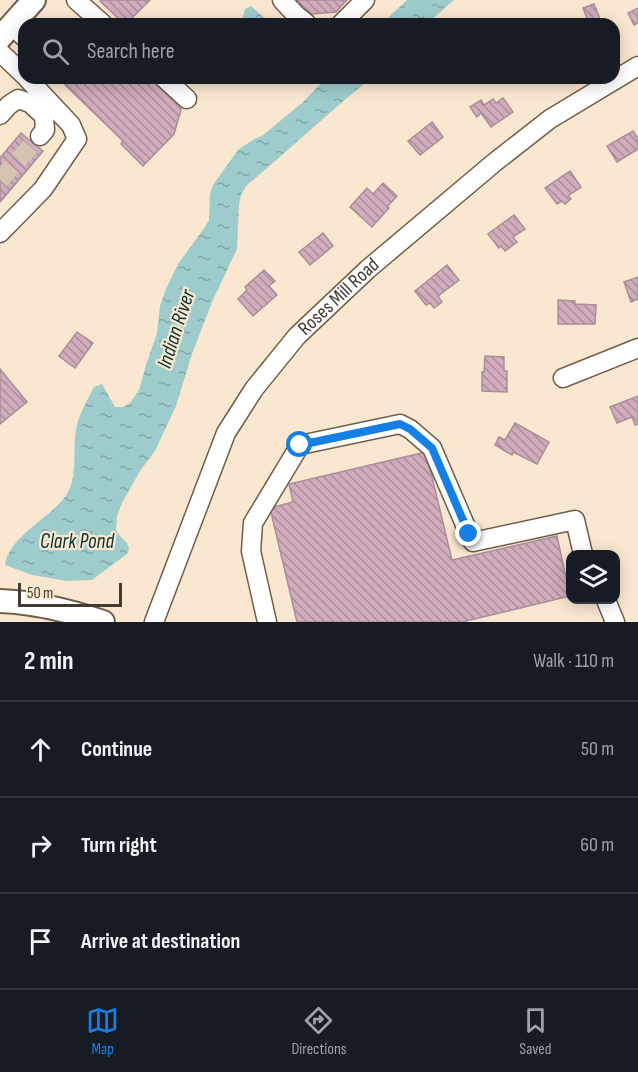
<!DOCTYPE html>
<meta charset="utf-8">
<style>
:root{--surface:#171b24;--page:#20242c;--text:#f1f3f6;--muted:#9ea1a6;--line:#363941;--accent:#157fe6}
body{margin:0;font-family:"Sofia Sans Condensed",sans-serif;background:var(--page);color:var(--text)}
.controls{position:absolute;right:18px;bottom:18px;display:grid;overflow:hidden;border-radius:12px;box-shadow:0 3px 15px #0003}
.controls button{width:54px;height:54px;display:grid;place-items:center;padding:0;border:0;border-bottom:2px solid var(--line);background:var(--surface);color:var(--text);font:30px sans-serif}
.scale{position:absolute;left:18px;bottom:15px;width:104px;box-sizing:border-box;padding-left:6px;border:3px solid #423b32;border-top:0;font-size:16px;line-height:21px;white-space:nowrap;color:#423b32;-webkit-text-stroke:4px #fae7d0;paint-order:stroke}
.stop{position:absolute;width:18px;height:18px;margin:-14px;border:4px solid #157fe6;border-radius:50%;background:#fff}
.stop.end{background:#157fe6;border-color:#fff;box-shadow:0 2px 6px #0008}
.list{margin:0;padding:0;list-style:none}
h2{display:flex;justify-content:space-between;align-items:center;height:78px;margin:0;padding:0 24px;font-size:26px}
h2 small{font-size:20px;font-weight:400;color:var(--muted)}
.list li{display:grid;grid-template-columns:39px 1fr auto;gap:18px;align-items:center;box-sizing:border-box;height:96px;padding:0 24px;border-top:2px solid var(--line)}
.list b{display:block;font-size:22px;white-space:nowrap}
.list em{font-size:20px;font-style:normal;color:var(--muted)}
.icon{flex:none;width:33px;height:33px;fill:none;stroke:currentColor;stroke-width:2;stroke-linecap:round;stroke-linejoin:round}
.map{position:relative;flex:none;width:638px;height:622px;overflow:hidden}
.search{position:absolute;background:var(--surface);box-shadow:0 3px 15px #0003;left:18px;right:18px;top:18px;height:66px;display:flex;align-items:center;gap:15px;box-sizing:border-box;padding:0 21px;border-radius:18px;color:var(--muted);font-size:22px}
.sheet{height:366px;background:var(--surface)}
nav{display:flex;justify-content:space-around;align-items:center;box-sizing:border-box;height:84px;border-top:2px solid var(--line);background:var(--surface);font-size:16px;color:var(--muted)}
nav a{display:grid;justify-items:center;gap:3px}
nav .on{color:var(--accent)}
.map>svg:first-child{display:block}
</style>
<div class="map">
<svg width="638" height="622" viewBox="0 0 638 622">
<defs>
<pattern id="water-ripples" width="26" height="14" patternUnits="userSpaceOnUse" patternTransform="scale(1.5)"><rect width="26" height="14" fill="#9ecccc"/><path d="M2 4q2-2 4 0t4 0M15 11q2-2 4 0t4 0" fill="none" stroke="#82a7a6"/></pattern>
<pattern id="building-back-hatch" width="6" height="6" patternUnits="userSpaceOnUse" patternTransform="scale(1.5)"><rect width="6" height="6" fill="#d1acbd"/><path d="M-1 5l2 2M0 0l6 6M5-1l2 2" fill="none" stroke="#ab8d9a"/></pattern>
</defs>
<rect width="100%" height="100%" fill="#fae7d0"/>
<g fill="url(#water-ripples)">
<path d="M407 0H454L427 24H381Z"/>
<path d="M251 6 271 24H241L245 9Z"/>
<path d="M326 78H371C328 113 288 151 246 186L241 195 239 204 237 249 212 302 192 354 176 406 155 451 140 471 122 503 117 516 116 529 119 535 127 543 129 549 127 554 92 580 67 581 32 575 5 565C9 536 49 519 65 497 80 477 71 448 77 425 80 412 88 399 94 387L102 384 115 407H123L130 403 139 390 146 365 157 333 160 306 166 289 178 264 205 227 209 220 210 194 213 185 238 150 254 139 262 136 303 102Z"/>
</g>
<g fill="url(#building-back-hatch)" stroke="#a98e9a" stroke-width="1.5">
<path d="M101 0H150L126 24H124L100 1Z"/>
<path d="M296 0H347L336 12 312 14Z"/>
<path d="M594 4 602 24H589L583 8Z"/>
<path d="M638 8V23L634 25 628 13Z"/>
<path d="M58 78H153L182 106 174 134 143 166 121 144 123 141Z"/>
<path d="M503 98 513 112 491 127 481 113 477 117 470 107 481 100 484 105 493 99 496 103Z"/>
<path d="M432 122 443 137 420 155 408 141Z"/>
<path d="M633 131 638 139V149L617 162 607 146Z"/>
<path d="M21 133 43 151 0 202V158Z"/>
<path d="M570 171 581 187 568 196 571 199 565 204 562 201 557 204 545 188Z"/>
<path d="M383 183 397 196 387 207 389 208 372 227 350 207 367 188 373 194Z"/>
<path d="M514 215 525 229 513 237 517 242 505 251 501 246 499 248 488 234Z"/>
<path d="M323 233 333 246 310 265 299 252Z"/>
<path d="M447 265 459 280 438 296 442 302 434 308 430 303 426 305 415 291Z"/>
<path d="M264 270 275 281 269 286 277 295 253 316 238 299 247 290 245 287Z"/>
<path d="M638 277V299L631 302 624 282Z"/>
<path d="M558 300 575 301V304L596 305 595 324H558Z"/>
<path d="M77 332 93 343 75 368 59 356Z"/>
<path d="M485 356 504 357V371H507V392L482 391V372H484Z"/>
<path d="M0 369 27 402 0 424Z"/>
<path d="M638 396V424L635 425 632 417 617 423 610 407Z"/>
<path d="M515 423 549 442 537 464 513 452 512 455 495 445 499 437 505 440Z"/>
<path d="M426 452 452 560 557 536 570 596 466 621V622H297L270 508 293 502 289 484Z"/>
</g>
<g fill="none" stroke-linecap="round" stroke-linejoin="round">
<path stroke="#d5c5b0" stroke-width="18" stroke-dasharray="18 9" stroke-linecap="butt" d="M0 180 40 136"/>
<defs>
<g id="minor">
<path d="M76 0 103 24"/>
<path d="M282 0 296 15 307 24"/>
<path d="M341 24 365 0"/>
<path d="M11 25 24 37"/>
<path d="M0 52 24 75"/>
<path d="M164 78 187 99"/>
<path d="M0 115 9 105 18 99 30 103 44 116 45 130 40 136"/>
<path d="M0 233 43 189 77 139 71 125 27 78"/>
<path d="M563 378 638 348"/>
<path d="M606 600 615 622"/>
<path id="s1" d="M154 622 226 433 254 389 297 336 368 269 495 162 550 119 638 66"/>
<path d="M267 622 251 551 253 523 300 445 400 424 410 429 432 448 469 534 473 542 575 520 583 554"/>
</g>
<g id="major">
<path d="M0 38 34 0"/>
<path d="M0 601C34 602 70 611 103 622"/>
</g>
</defs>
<use href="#minor" stroke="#6f5e4a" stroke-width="21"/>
<use href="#major" stroke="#6f5e4a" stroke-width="26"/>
<use href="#minor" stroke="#fff" stroke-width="18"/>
<use href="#major" stroke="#fff" stroke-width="22"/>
</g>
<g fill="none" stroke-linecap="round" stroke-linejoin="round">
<path stroke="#157fe6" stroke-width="8" d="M300 445 400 424 410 429 432 448 469 534"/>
</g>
<g text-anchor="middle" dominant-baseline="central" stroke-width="4.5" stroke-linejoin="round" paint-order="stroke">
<g font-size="20" fill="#423b32" stroke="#fae7d0">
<text stroke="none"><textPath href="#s1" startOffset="380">Roses Mill Road</textPath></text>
</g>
<g font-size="21" font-style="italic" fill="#053434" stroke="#fae7d0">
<text transform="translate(176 329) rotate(-72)">Indian River</text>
<text x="77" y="541">Clark Pond</text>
</g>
</g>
</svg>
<div class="controls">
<button><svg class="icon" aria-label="layers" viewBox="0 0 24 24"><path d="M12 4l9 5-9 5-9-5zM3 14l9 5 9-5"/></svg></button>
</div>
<div class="scale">50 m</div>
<div class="stop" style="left:300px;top:445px"></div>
<div class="stop end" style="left:469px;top:534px"></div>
<div class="search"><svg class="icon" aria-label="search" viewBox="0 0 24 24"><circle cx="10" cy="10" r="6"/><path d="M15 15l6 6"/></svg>Search here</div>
</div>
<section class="sheet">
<h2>2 min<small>Walk · 110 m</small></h2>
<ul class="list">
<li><svg class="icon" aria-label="ahead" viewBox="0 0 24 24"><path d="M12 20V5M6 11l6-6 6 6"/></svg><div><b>Continue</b></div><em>50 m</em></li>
<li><svg class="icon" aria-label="right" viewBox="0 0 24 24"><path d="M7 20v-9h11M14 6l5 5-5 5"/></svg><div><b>Turn right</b></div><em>60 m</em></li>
<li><svg class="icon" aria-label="arrive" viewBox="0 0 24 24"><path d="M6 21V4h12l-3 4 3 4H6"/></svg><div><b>Arrive at destination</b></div></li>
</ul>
</section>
<nav>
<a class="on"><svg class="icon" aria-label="map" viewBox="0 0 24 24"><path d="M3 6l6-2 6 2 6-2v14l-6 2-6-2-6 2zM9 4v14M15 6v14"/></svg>Map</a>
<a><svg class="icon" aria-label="directions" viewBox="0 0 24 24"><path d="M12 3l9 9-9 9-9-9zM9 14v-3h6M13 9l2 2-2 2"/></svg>Directions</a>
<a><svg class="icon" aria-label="saved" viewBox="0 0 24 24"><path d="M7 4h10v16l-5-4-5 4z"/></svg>Saved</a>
</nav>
